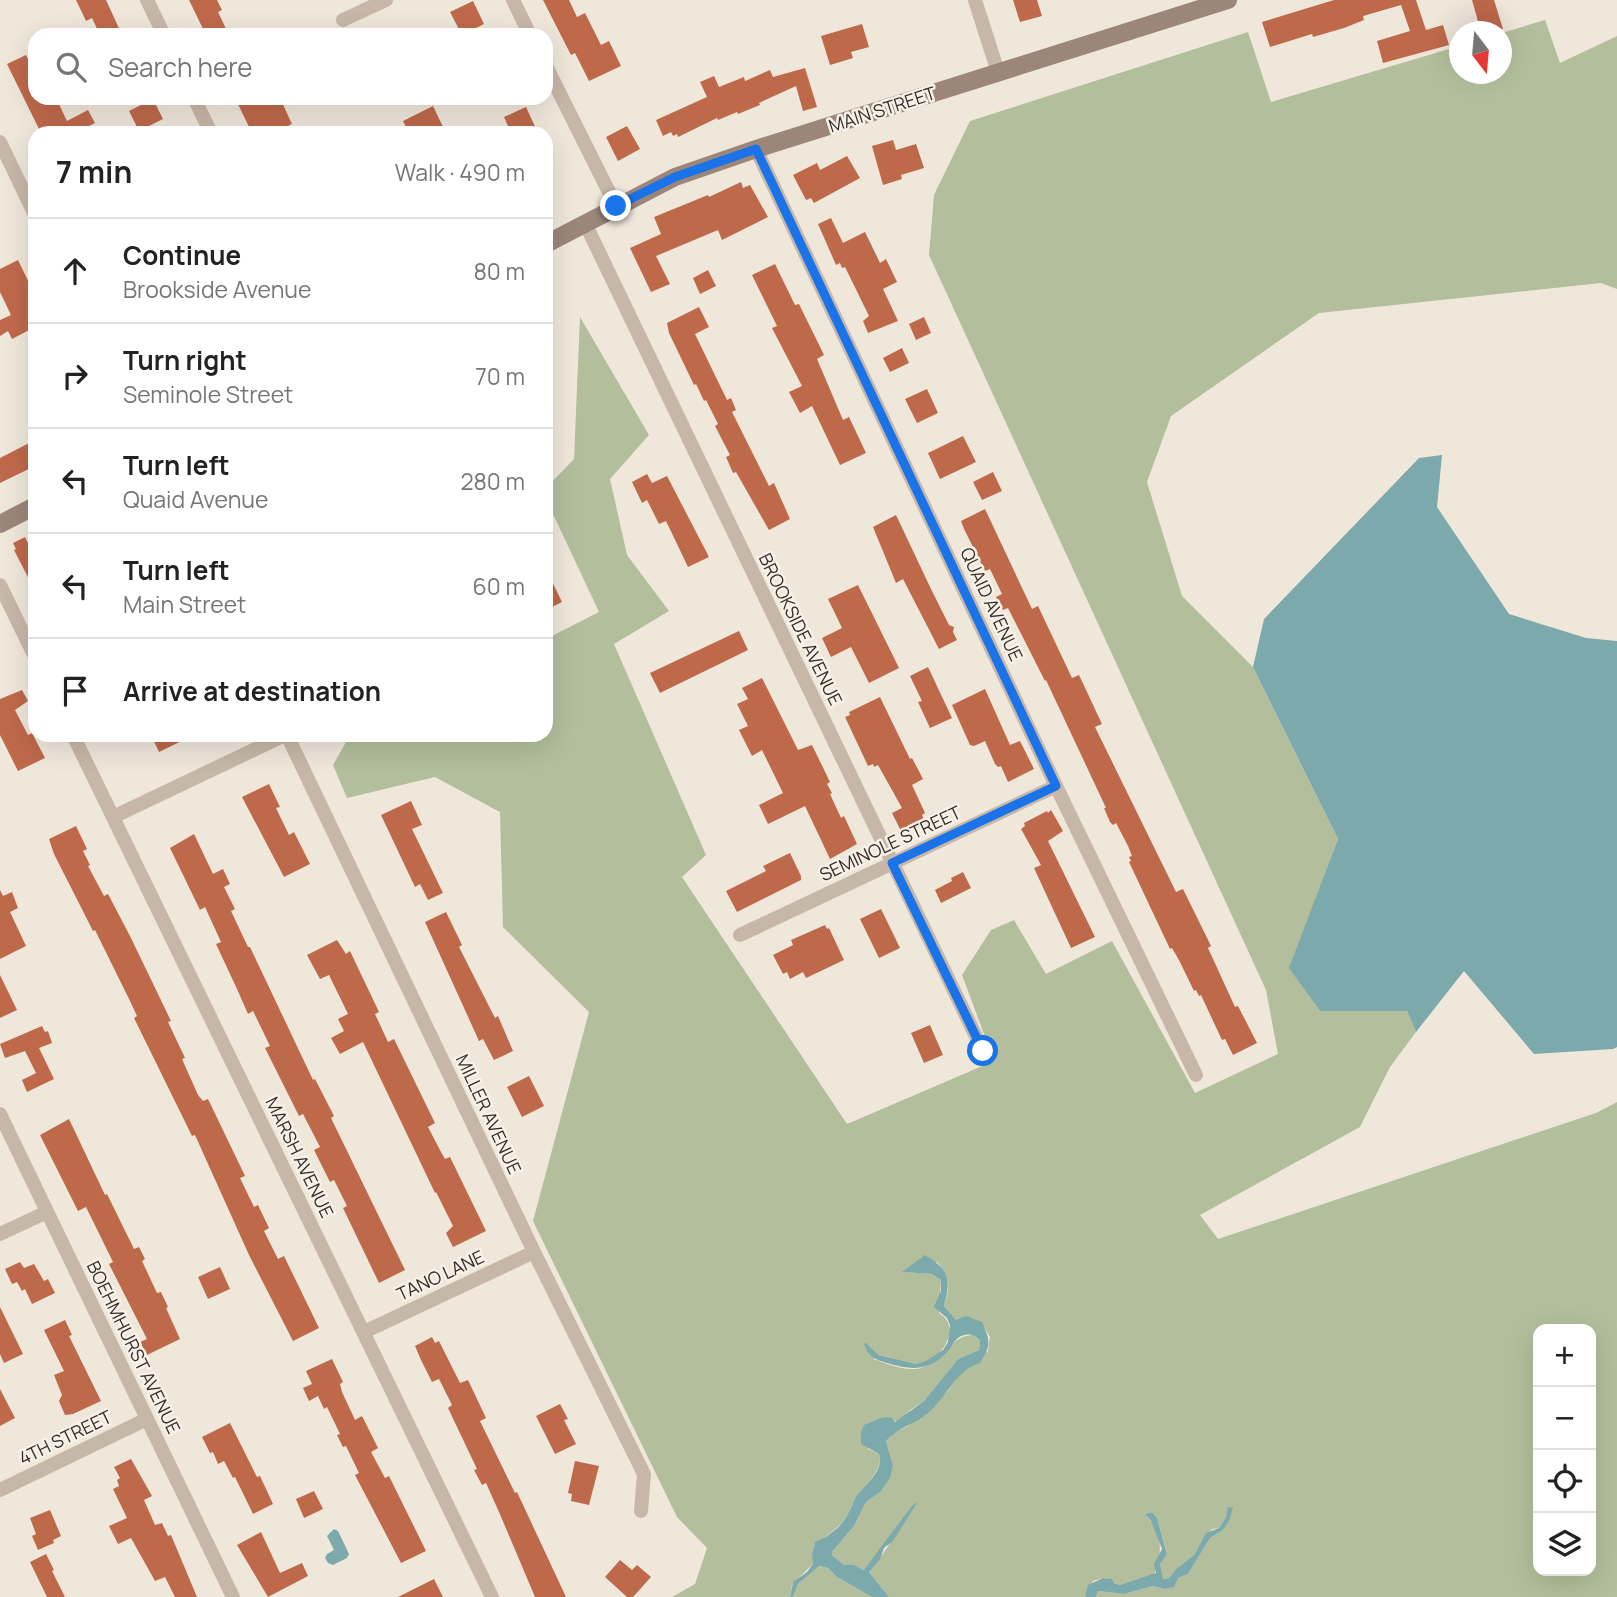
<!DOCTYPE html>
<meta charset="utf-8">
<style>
:root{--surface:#fff;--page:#f6f6f6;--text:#222;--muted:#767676;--line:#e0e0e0}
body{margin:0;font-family:Manrope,sans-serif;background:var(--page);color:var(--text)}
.controls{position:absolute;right:21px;bottom:21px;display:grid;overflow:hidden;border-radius:14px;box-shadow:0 7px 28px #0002}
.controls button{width:63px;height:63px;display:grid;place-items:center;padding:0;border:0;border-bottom:2px solid var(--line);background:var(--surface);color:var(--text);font:35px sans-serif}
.compass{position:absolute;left:1449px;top:21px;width:63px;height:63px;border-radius:50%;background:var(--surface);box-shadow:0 7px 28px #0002;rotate:164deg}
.stop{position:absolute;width:21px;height:21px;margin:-16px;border:5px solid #1a73e8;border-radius:50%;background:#fff}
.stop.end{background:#1a73e8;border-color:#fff;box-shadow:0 2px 7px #0008}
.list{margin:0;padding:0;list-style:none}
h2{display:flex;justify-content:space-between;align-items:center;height:91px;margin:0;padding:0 28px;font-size:30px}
h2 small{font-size:23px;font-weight:400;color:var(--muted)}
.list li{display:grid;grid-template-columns:46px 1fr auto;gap:21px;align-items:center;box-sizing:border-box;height:105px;padding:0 28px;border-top:2px solid var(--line)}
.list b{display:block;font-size:26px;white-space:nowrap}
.list p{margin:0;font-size:23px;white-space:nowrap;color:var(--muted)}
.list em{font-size:23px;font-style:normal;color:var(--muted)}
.icon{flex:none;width:38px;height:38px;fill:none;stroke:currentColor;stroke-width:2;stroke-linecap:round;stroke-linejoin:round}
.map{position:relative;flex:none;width:1617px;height:1597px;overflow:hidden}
.search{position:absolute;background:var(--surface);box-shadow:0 7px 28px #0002;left:28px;top:28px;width:525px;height:77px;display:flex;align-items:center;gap:18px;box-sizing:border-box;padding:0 24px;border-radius:21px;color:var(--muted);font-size:26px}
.panel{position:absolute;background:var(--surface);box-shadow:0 7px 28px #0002;left:28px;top:126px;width:525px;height:616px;border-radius:21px}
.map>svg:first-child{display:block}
</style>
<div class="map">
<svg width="1617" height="1597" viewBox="0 0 1617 1597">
<rect width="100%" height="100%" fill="#f0e7db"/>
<g fill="#b2be9c" fill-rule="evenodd">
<path d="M1545 20 1560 63 1617 36V289L1601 283 1319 313 1171 416 1147 482 1182 596 1253 667 1338 839 1290 968 1320 1011H1407L1416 1032 1390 1067 1360 1127 1200 1215 1218 1239 1596 1113 1617 1102V1597H1096L1098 1591 1124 1594 1153 1586 1164 1589 1178 1578 1188 1574 1210 1538 1223 1530 1228 1523 1229 1507 1226 1517 1219 1528 1212 1529 1195 1554 1175 1570 1169 1578 1162 1579 1160 1564 1167 1553 1157 1518 1152 1512 1145 1514C1163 1535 1163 1551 1154 1575L1120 1585 1114 1583 1111 1579 1103 1578 1093 1581 1085 1597H889L869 1572C885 1551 900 1531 911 1507L868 1567 864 1570 854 1565H844L832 1555V1552L854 1526 866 1502 880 1492 893 1465 886 1441 893 1433 908 1426 946 1393 962 1372 988 1351 990 1337 985 1329 956 1320 944 1306C950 1287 951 1277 937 1262L903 1272 932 1274 941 1280 939 1313C964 1327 940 1364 916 1364 906 1363 889 1357 878 1355L873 1359C885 1363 899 1369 912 1369 940 1370 947 1335 973 1335L980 1341 979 1350 958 1359 924 1401 910 1410 899 1421 878 1420 868 1423V1449L879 1454C883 1472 866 1483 857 1496 852 1502 851 1510 847 1516 839 1528 826 1536 814 1545L813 1564 792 1584 790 1597H672L695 1584 707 1548 677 1517 533 1221 589 1012 503 927 500 812 435 777 347 798 333 765 350 735H546V639L599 612 546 499V488L574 459 580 317 649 435 610 479 627 555 669 611 614 644 706 855 682 877 847 1124 994 1061 962 975 991 930 1014 920 1046 974 1112 941 1195 1093 1278 1054 1266 990 929 255 934 195 970 121 1248 32 1271 102 1459 46 1460 74H1502V33ZM1538 1329H1591V1571H1538Z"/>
<path d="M819 1566 828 1568 837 1577 872 1597H793L798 1584Z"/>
</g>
<g fill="#7ca9ab">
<path d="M1442 455 1437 507 1509 614 1586 638 1617 641V1047L1613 1049 1534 1054 1464 971 1416 1032 1407 1011H1320L1289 968 1338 839 1253 667 1264 619 1419 458Z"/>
<path d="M925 1255C950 1270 951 1279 944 1306L956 1320 966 1316 982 1322C990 1341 992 1344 980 1363 956 1370 947 1397 928 1413 915 1424 897 1428 886 1441L893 1465 890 1478 880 1492 866 1502 854 1526 832 1552V1555L844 1565H854L864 1570 911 1507 918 1501 893 1541 884 1548 880 1559 869 1572 889 1597H872L837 1577 828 1568 819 1566 798 1584 793 1597H790L793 1582 807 1572 813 1564 812 1555 815 1542C829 1537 843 1525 849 1512 852 1507 853 1501 856 1497 865 1483 884 1473 879 1454L861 1444V1433L864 1425C872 1422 884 1415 892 1418L895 1422 924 1401 958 1359 979 1350 980 1341C975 1334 968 1333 961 1336 953 1340 952 1347 947 1352 929 1372 910 1370 887 1363 874 1359 869 1357 864 1344L866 1343 878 1355 916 1364 926 1361 943 1350 948 1342 950 1325 947 1318 934 1307 941 1291V1280L932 1274 902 1272Z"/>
<path d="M1228 1507 1233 1508 1228 1523 1223 1530 1210 1538 1188 1574 1178 1578 1174 1587 1164 1589 1153 1586 1124 1594 1098 1591 1096 1597H1085L1088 1585 1103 1578 1112 1579 1114 1583 1120 1585 1156 1573 1154 1564 1162 1549 1151 1521 1145 1514 1152 1512 1157 1518 1167 1554 1160 1564 1163 1579 1169 1578 1175 1570 1195 1554 1206 1533 1219 1528 1226 1517Z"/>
<path d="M334 1529 338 1531 349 1554 347 1558 333 1565 328 1563 325 1558 327 1554 334 1550 327 1536Z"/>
</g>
<g fill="#bf694b">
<path d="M76 0H106L122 35H100L92 18 86 21Z"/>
<path d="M189 0H217L222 10 218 12 229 35H206Z"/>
<path d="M543 0H569L577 17 585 13 601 45 609 41 621 66 589 81 575 53 571 55Z"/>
<path d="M1013 0H1037L1042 16 1020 22Z"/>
<path d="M1334 0H1416L1426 30 1443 25 1449 45 1383 63 1377 41 1410 31 1401 5 1363 16 1364 20 1344 28 1313 37 1312 34 1270 47 1262 22Z"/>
<path d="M1472 0H1494L1503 29 1481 32Z"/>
<path d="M473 1 484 24 462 35 450 12Z"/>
<path d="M862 24 869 47 851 52 853 58 830 65 821 36Z"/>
<path d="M26 55 35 73V98H56L67 121 88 110 95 123 75 133H41L7 64Z"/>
<path d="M805 68 817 107 803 111 796 86 759 103 760 105 738 114 737 112 718 120 717 118 678 137 677 134 673 136 671 132 663 136 656 120 707 97 700 82 714 76 719 87 744 77 745 81 770 70 773 77Z"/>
<path d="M235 98H280L292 124 273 133H252Z"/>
<path d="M153 99 163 119 139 131 129 111Z"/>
<path d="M433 106 446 133H409L403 121Z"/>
<path d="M526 107 538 133H511L504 117Z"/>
<path d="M627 126 640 149 618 161 606 137Z"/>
<path d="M893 140 896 150 916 144 924 168 901 175 902 179 883 185 872 146Z"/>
<path d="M847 156 860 178 814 203 811 198 806 200 793 175 817 163 820 170Z"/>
<path d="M741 182 743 188 750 185 768 217 722 240 718 230 656 256 670 284 651 292 630 248 661 234 654 217 708 195 709 197Z"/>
<path d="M831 218 843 243 865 232 880 263 886 259 897 282 883 289 898 321 868 333 863 321 869 316 845 267 842 268 840 263 836 265 818 224Z"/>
<path d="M18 260 35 295V327L12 339 8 331 0 336V320L11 315 0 292V269Z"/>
<path d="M775 264 795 305 799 304 824 355 817 359 843 420 849 417 866 453 840 465 812 406 800 413 789 392 802 386 772 328 777 326 752 275Z"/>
<path d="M708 270 716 286 700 294 693 278Z"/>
<path d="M699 307 709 327 695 334 727 400 731 398 736 410 732 412 769 486 774 483 790 519 769 530 736 472 733 473 726 457 730 455 715 426 718 424 706 400 704 401 696 384 694 385 669 333 667 323Z"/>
<path d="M924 317 931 333 916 340 909 324Z"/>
<path d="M902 348 909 363 890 372 883 358Z"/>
<path d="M927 389 938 413 917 423 905 399Z"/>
<path d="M963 436 976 462 940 479 928 453Z"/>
<path d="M35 440V466L0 483V458Z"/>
<path d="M993 472 1002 491 982 500 973 482Z"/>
<path d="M647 474 652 483 667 476 709 557 688 567 666 521 659 524 647 500 642 503 632 482Z"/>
<path d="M985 509 1032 609 1038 606 1072 678 1079 675 1102 724 1095 727 1176 892 1183 889 1211 946 1208 948 1235 1007 1238 1006 1257 1043 1233 1055 1225 1039 1222 1040 1201 995 1199 996 1196 990 1194 991 1179 960 1172 948 1170 949 1129 862 1131 861 1129 857 1132 856 1128 846 1116 823 1113 825 1110 822 1104 808H1106L1046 680 1045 681 1008 608 1003 610 996 597 1002 594 990 569 985 571 964 529 961 521Z"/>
<path d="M896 515 931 589 949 625 954 627 953 632 957 640 939 649 903 579 896 583 873 527Z"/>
<path d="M25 537 28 543 35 539V591L14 550 16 549 13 543Z"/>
<path d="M546 569 562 602 546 610Z"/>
<path d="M858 585 899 668 869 683 851 647 831 657 822 638 842 628 828 599Z"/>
<path d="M739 631 748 650 660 693 650 673Z"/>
<path d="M928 667 952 718 930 728 918 702 922 701 910 676Z"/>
<path d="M762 678 798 750 812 745 830 782 827 784 832 793 830 794 841 818 844 816 857 844 830 859 805 806 768 824 759 805 783 793 762 750 752 756 739 730 748 726 737 704 748 699 742 688Z"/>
<path d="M985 689 1010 745 1020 741 1034 769 1008 782 1001 766 998 767 995 764 985 741 974 746 970 745 952 705Z"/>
<path d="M22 690 28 701 15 710 28 735 32 733 45 758 18 771 0 735V699Z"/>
<path d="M880 697 910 759 912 758 923 779 912 785 925 813 922 815 924 820 901 831 892 813 902 808 878 765 874 767 873 764 868 766 845 717 850 715 849 712Z"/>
<path d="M151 735H194L159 752Z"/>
<path d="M269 784 280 807 276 808 289 835 294 832 310 864 284 877 242 797Z"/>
<path d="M411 801 422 825 412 829 443 893 428 900 420 884 415 887 381 815Z"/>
<path d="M1051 810 1063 831 1048 841 1095 937 1071 948 1034 868 1041 865 1021 829 1025 826 1024 823 1047 811 1048 813Z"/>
<path d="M76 826 87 849 83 851 90 865 88 866 104 896 108 894 130 936 171 1021 168 1022 185 1058 182 1059 198 1095 203 1101 208 1099 245 1176 240 1178 254 1207 258 1205 269 1228 264 1231 278 1259 284 1256 319 1328 293 1341 249 1255 195 1135 192 1136 134 1018 137 1016 130 1001 95 930 93 931 54 854 49 839Z"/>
<path d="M194 834 213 874 223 869 230 884 224 887 235 909 231 911 248 947H250L313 1080 315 1079 334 1116 331 1118 405 1270 379 1283 343 1208 347 1206 334 1180 330 1182 314 1150 320 1147 303 1114 299 1116 265 1048 270 1046 253 1011 248 1014 237 989 216 944 221 942 205 907 200 910 170 848Z"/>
<path d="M790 853 801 876V880L737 912 726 891 766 871 763 866Z"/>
<path d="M963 872 971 888 941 903 935 890 952 881 951 878Z"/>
<path d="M0 890 3 896 12 892 18 908 10 912 26 946 0 959Z"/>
<path d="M881 909 900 948 879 958 860 919Z"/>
<path d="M446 912 462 945 459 947 495 1018 498 1016 513 1051 494 1060 483 1039 479 1041 425 922Z"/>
<path d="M825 925 827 929 829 928 844 960 806 978 803 972 790 979 787 972 783 974 773 955 793 945 791 940Z"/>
<path d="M337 940 346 954 350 951 379 1012 375 1014 388 1042 394 1039 435 1123 428 1127 441 1152 445 1159 450 1157 486 1231 453 1247 446 1233 453 1226 436 1192 435 1193 363 1042 340 1054 331 1038 344 1031 338 1019 348 1014 329 975 320 979 307 955Z"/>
<path d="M0 975 17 1010 0 1018Z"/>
<path d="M930 1025 943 1055 924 1063 911 1033Z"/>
<path d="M42 1026 45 1032 48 1031 52 1043 39 1048 54 1079 27 1092 22 1080 36 1073 25 1051 5 1058 0 1044Z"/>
<path d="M529 1076 544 1106 522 1117 507 1087Z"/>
<path d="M69 1119 105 1195 107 1194 134 1249 139 1247 145 1259 142 1261 157 1293 161 1292 168 1307 166 1308 180 1339 147 1355 140 1342 147 1339 109 1264 113 1262 86 1207 78 1211 40 1135Z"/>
<path d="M20 1262 24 1268 34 1264 44 1281 48 1279 55 1293 32 1304 25 1289 22 1291 17 1282 12 1284 5 1269Z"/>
<path d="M220 1267 230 1289 208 1299 198 1277Z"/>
<path d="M0 1307 23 1354 4 1363 0 1354Z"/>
<path d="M65 1320 72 1335 69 1336 101 1401 73 1414 65 1415 59 1401 62 1395 54 1375 64 1371 44 1330Z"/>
<path d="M432 1337 435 1343 439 1341 460 1383 468 1380 486 1418 480 1421 515 1493 517 1492 566 1597H535L499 1512 486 1483 482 1485 474 1470 477 1469 448 1408 452 1405 439 1379 432 1382 421 1360 415 1346Z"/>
<path d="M332 1359 343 1382 340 1384 342 1392 355 1420 362 1416 378 1448 371 1452 385 1478 389 1476 426 1551 401 1563 355 1475 359 1473 346 1446 343 1447 337 1435 340 1434 327 1407 324 1409 318 1396 309 1401 303 1388 312 1384 306 1371Z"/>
<path d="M0 1389 15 1418 0 1426Z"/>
<path d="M560 1404 568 1419 564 1420 576 1444 555 1454 536 1416Z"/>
<path d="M230 1423 257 1477 260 1476 273 1504 253 1514 235 1477 233 1478 224 1461 218 1464 213 1452 210 1453 202 1437Z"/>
<path d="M131 1459 152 1496 144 1500 155 1525 162 1523 168 1536 171 1535 197 1597H175L165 1577 155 1581 131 1538 118 1544 109 1526 127 1518 113 1489 119 1486 117 1480 120 1478 114 1467Z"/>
<path d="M575 1461 599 1466 589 1505 571 1501 572 1494 568 1493Z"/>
<path d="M314 1491 323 1509 304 1518 296 1499Z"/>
<path d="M50 1510 61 1536 53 1540 54 1543 38 1550 32 1536 36 1534 30 1518Z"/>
<path d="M261 1532 280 1573 302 1563 308 1576 268 1597 237 1545Z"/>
<path d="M46 1554 54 1570 52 1571 65 1597H47L30 1562Z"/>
<path d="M620 1560 632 1570 637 1565 651 1577 633 1597H627L605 1577Z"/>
<path d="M434 1579 443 1597H398Z"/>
</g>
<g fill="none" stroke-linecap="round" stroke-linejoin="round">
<g stroke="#c7b7a8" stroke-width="14">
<path d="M147 0 164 35"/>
<path d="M513 0 530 35"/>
<path d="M975 0 998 72"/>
<path d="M343 20 386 0"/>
<path d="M546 66 616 206"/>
<path d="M194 98 211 133"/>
<path d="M0 142 35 215"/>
<path d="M756 149 1056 786 1196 1075"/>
<path d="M585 223 983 1051"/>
<path d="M0 585 35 657"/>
<path d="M73 735 492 1597"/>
<path d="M287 735 534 1252 644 1474 641 1511"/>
<path d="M113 817 285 735"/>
<path d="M740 935 1056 786"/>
<path d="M0 1114 233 1597"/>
<path d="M0 1234 47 1212"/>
<path d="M364 1332 534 1252"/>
<path d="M0 1490 147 1419"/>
</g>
<g stroke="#9b8679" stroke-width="18">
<path d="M546 244 675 177 756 149 1228 0"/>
<path d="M0 524 35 506"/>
</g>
</g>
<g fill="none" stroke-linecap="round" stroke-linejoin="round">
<path stroke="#1a73e8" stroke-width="9" d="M616 206 675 177 756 149 1056 786 892 863 983 1051"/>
</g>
<g text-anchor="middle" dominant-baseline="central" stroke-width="5" stroke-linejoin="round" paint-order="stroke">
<g font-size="18" fill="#352c28" stroke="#f8f1e7">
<text transform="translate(882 109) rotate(-18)">MAIN STREET</text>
<text transform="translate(992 604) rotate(65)">QUAID AVENUE</text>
<text transform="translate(801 629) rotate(64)">BROOKSIDE AVENUE</text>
<text transform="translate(890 843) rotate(-25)">SEMINOLE STREET</text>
<text transform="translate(489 1114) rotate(65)">MILLER AVENUE</text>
<text transform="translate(300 1157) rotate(64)">MARSH AVENUE</text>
<text transform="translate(440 1275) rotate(-25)">TANO LANE</text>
<text transform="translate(134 1347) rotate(64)">BOEHMHURST AVENUE</text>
<text transform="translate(65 1437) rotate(-26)">4TH STREET</text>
</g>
</g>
</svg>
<div class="controls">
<button>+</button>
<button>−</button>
<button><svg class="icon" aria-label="locate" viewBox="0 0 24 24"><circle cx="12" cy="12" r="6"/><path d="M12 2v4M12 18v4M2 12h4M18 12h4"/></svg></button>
<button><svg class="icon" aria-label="layers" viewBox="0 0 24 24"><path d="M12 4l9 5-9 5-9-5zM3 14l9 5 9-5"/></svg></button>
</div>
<svg class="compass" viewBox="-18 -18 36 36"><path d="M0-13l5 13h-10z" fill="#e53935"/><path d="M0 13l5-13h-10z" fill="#767676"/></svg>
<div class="stop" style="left:983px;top:1051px"></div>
<div class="stop end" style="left:616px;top:206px"></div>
<div class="search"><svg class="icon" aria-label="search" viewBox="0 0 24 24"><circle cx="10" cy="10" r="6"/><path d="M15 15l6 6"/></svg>Search here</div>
<section class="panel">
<h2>7 min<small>Walk · 490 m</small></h2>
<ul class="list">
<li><svg class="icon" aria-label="ahead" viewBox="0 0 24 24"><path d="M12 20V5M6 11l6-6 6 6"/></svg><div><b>Continue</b><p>Brookside Avenue</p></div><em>80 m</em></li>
<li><svg class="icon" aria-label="right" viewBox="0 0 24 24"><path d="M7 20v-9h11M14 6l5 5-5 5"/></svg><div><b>Turn right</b><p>Seminole Street</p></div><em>70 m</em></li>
<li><svg class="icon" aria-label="left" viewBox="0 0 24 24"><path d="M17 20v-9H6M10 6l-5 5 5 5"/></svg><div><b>Turn left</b><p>Quaid Avenue</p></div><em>280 m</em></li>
<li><svg class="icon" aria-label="left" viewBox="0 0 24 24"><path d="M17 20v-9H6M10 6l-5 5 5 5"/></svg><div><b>Turn left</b><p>Main Street</p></div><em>60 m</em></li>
<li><svg class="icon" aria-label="arrive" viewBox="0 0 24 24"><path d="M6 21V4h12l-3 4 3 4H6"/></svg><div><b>Arrive at destination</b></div></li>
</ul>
</section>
</div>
